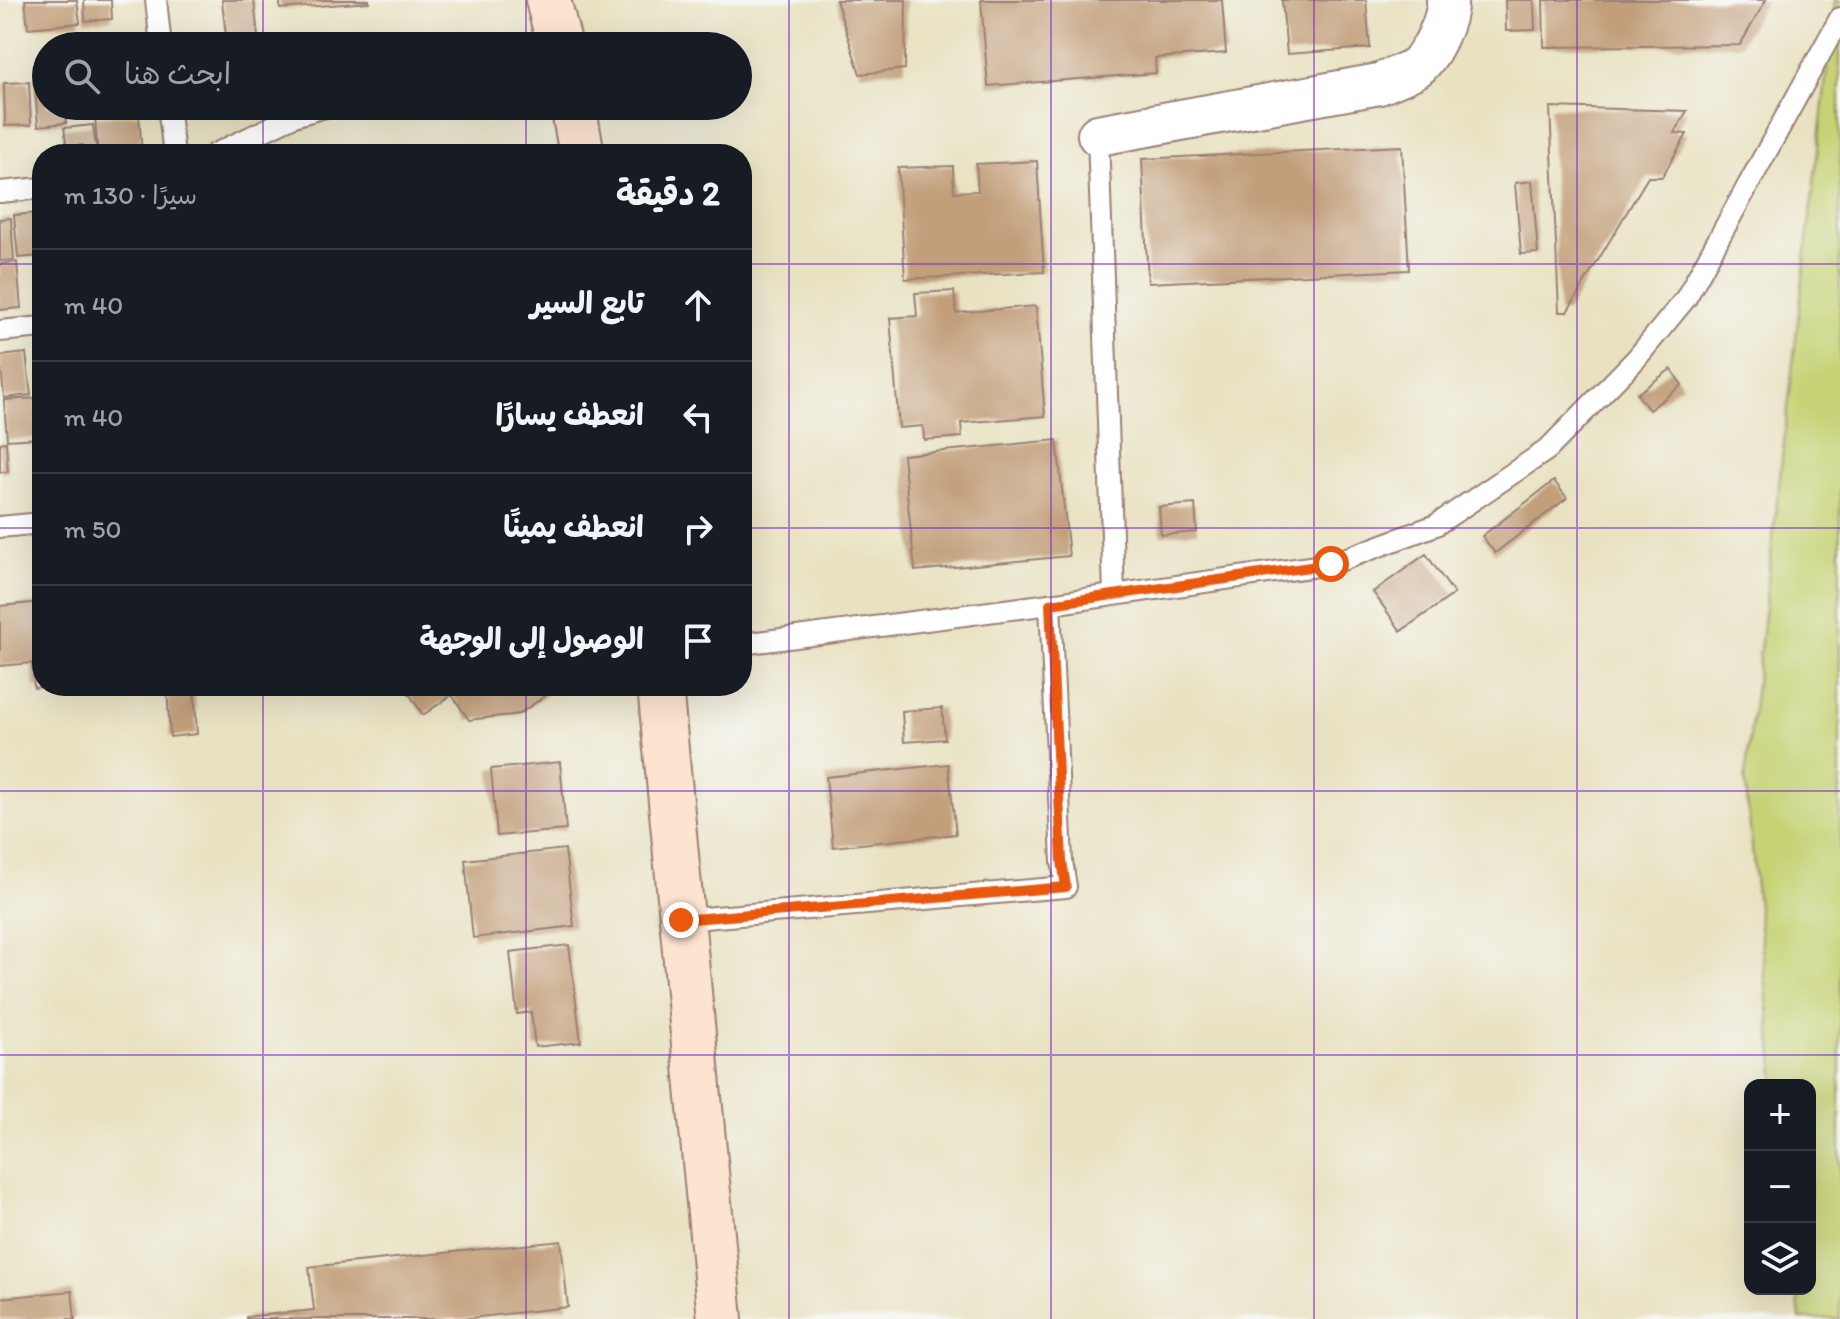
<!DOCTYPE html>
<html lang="ar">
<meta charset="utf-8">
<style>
:root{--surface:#171b24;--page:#242831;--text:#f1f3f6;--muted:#9ea1a6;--line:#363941}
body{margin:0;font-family:Itim,"Playpen Sans Arabic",sans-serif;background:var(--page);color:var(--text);direction:rtl}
.controls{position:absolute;right:24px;bottom:24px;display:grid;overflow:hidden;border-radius:16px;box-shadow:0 8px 32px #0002}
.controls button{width:72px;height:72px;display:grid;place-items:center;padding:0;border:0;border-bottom:2px solid var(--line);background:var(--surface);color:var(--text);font:40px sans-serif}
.stop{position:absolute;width:24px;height:24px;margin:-18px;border:6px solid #ea580c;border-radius:50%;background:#fff}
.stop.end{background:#ea580c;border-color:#fff;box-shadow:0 2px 8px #0008}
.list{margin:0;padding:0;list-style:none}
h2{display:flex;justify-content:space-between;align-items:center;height:104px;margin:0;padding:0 32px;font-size:34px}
h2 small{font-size:26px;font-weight:400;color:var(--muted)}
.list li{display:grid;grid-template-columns:52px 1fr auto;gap:24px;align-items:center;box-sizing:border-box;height:112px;padding:0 32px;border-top:2px solid var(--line)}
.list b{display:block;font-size:30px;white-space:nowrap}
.list em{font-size:26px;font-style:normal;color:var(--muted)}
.icon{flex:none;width:44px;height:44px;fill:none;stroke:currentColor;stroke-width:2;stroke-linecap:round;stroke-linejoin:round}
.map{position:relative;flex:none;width:1840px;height:1319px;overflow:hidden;direction:ltr}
.search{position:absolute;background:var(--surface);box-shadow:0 8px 32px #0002;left:32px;top:32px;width:720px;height:88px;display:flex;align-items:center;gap:20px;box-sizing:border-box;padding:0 28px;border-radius:44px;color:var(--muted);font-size:30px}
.panel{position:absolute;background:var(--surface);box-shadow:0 8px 32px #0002;left:32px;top:144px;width:720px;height:552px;border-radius:32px;direction:rtl}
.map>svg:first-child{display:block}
</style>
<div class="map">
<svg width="1840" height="1319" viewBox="0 0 1840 1319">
<rect width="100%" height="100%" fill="#f6f6f2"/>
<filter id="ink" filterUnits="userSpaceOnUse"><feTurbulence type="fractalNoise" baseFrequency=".0125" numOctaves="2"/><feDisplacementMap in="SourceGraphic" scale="16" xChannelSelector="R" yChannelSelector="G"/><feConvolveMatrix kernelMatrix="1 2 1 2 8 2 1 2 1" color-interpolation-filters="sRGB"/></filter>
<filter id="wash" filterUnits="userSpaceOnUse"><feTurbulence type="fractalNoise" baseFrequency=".006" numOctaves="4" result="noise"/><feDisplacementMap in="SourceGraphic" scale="32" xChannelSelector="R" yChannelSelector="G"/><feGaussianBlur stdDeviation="1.8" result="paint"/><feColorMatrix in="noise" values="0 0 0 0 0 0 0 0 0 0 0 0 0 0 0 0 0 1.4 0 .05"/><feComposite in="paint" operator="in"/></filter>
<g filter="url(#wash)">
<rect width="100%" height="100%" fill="#e9e2c2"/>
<path fill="#c6d274" stroke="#887850" stroke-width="2" d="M1835 0H1840V1319H1800L1797 1289H1810V1085H1776L1745 779Z"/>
<g id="blocks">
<g fill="#c29f7a">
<path d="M25 0H77L80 23 28 28Z"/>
<path d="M84 0H111L112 19 85 21Z"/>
<path d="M222 0H254L259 46H227Z"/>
<path d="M280 0H369V2L280 9Z"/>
<path d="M836 0H906L905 69 860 74Z"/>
<path d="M981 0H1222L1226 53 1155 58 1156 73 988 86Z"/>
<path d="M1282 0H1366L1370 48 1287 54Z"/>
<path d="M1505 0H1534L1535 30 1506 31Z"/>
<path d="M1543 0H1766L1740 45 1544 47Z"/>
<path d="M46 75V106H65L66 123 38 126 34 76Z"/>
<path d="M29 82 31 125 5 126 4 83Z"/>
<path d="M94 106H126V108L95 112Z"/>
<path d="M1550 107 1687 111 1674 133 1687 134 1662 177H1648L1567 312H1559Z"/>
<path d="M139 114 142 154H98L95 117Z"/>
<path d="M93 125 97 154H85L83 145 67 147 64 128Z"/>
<path d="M1402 146 1409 270 1148 283 1142 159Z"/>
<path d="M1037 161 1044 272 905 279 898 168 953 166 954 192 978 191 976 164Z"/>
<path d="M1532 181 1538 253 1521 254 1515 183Z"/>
<path d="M41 213 42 256 18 258 14 215Z"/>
<path d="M11 218 14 260 0 261V219Z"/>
<path d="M17 262 21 308 0 310V264Z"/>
<path d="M954 291 956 313 1036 306 1045 416 961 423 962 437 924 440 923 426 899 428 890 318 917 316 915 293Z"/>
<path d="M26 353 31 395 4 398 0 356Z"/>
<path d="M1671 369 1682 385 1649 410 1637 394Z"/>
<path d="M36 398 38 438 7 440 4 400Z"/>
<path d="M1057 440 1069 556 915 571 903 455Z"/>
<path d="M6 442 8 472H0V443Z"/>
<path d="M1554 481 1567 498 1495 553 1482 536Z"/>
<path d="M1195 504 1197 532 1161 535 1159 507Z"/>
<path d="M1426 554 1454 594 1401 631 1373 592Z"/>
<path d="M42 602V687L34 688 32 663 0 666V606Z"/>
<path d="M167 686H194L197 734 170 737Z"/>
<path d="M404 686H542L548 694 519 714 469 720 452 695 423 715Z"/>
<path d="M942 708 945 739 904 742 902 711Z"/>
<path d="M560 762 566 830 497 836 491 769Z"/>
<path d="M948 764 956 834 833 847 826 777Z"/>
<path d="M565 849 574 926 473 938 465 860Z"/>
<path d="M569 945 581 1042 535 1047 531 1012 517 1014 510 952Z"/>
<path d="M561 1241 568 1307 462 1319H246V1317L314 1310 309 1267Z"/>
<path d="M72 1291 75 1319H0V1298Z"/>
</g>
</g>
</g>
<g filter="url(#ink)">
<use href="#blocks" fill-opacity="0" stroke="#9a8076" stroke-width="2"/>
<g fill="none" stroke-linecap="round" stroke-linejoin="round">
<defs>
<g id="lane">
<path d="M156 0 161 46"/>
<path d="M168 106 174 154"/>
<path d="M1098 135 1114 594"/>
<path d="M215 154 294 116 329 106"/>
<path d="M0 192 42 188"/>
<path d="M0 331 42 327"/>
<path d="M0 527 42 523"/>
<path d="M742 644 1050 604 1331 564 1436 525 1547 450 1636 359 1686 298 1840 18"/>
<path d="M681 920 1066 887 1062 861 1050 604"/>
</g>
<path id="street" d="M1098 135 1379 84C1391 79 1404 74 1415 68 1430 58 1449 18 1447 0"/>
<g id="secondary">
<path d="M548 0 560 46"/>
<path d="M573 106 582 154"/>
<path d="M660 686 720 1319"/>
</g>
</defs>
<use href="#lane" stroke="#9a8076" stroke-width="24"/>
<use href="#street" stroke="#9a8076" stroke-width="44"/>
<use href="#secondary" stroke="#9a8076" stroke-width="48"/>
<use href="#lane" stroke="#fff" stroke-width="20"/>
<use href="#street" stroke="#fff" stroke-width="40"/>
<use href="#secondary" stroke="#fde4d1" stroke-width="44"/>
</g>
</g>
<g fill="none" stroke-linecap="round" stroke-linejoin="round" filter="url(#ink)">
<path stroke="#ea580c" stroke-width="10" d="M681 920 1066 887 1062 861 1050 604 1331 564"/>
</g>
<path fill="none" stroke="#7b2cbf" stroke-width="2" stroke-opacity="0.55" d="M263 0V46M526 0V46M789 0V1319M1051 0V1319M1314 0V1319M1577 0V1319M263 106V154M526 106V154M0 264H42M742 264H1840M0 528H42M742 528H1840M263 686V1319M526 686V1319M0 791H1840M0 1055H1840"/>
</svg>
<div class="controls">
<button>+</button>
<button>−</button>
<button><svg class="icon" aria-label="layers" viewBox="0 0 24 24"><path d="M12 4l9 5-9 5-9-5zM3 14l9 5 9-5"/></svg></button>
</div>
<div class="stop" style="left:1331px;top:564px"></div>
<div class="stop end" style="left:681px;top:920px"></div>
<div class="search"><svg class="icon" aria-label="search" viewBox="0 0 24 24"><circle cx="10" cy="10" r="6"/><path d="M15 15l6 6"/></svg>ابحث هنا</div>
<section class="panel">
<h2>2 دقيقة<small>سيرًا · 130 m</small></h2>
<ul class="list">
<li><svg class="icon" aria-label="ahead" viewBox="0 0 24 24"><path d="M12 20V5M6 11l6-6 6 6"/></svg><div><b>تابع السير</b></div><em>40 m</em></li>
<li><svg class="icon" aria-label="left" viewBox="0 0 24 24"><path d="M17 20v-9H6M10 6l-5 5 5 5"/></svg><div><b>انعطف يسارًا</b></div><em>40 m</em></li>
<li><svg class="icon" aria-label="right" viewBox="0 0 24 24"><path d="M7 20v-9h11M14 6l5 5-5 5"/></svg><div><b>انعطف يمينًا</b></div><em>50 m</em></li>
<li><svg class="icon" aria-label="arrive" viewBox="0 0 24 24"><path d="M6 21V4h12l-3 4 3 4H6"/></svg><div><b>الوصول إلى الوجهة</b></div></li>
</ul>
</section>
</div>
